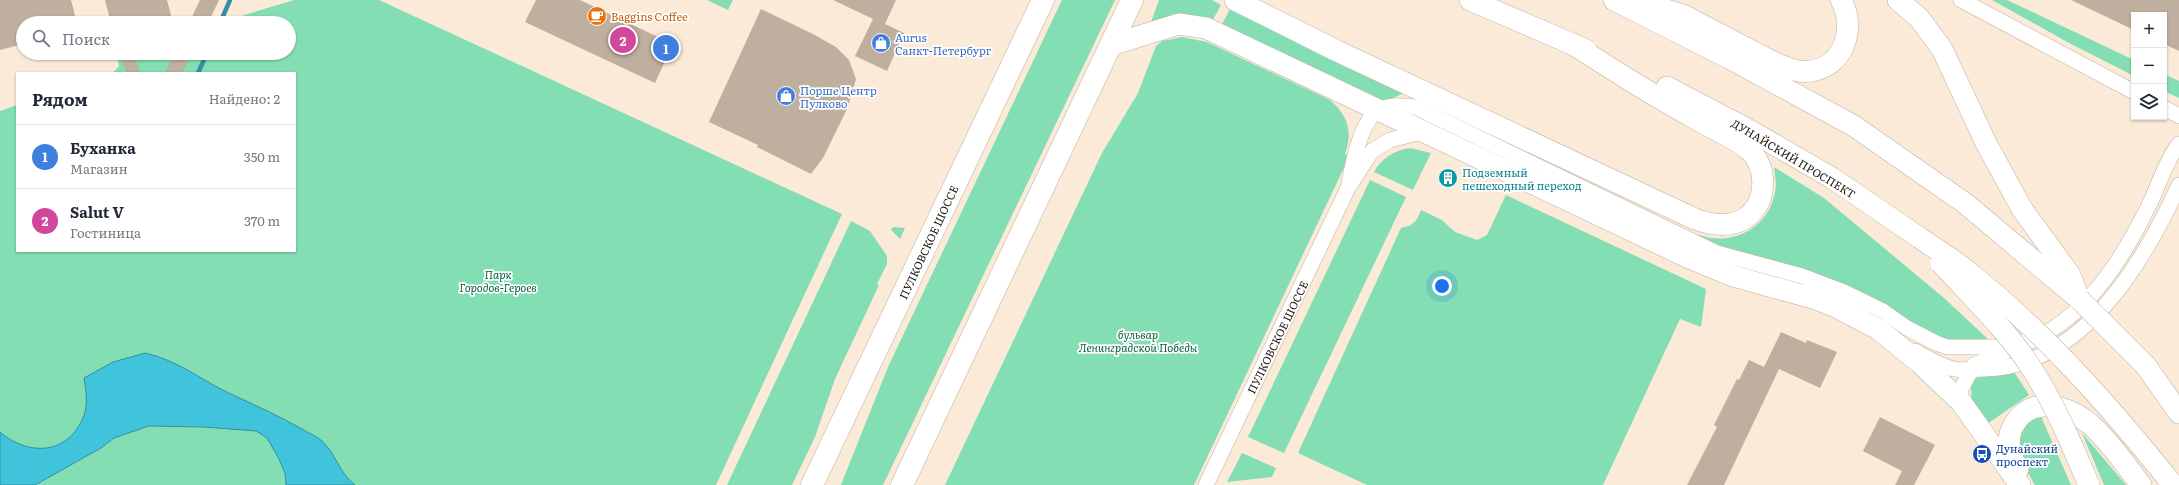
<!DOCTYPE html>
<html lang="ru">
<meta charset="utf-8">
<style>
:root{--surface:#fff;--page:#f6f6f7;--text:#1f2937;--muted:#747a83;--line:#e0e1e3;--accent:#0f766e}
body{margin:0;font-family:Literata,serif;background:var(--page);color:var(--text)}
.controls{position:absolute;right:12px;top:12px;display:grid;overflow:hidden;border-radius:0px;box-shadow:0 1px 3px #0004}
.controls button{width:36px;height:36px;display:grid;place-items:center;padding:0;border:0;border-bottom:1px solid var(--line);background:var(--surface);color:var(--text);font:20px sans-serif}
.you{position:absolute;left:1442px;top:286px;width:14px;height:14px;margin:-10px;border:3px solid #fff;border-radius:50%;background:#1a73e8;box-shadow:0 0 0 6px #1a73e833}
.badge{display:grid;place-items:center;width:26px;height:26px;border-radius:50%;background:var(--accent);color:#fff;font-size:13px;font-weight:700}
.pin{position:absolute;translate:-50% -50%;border:2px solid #fff;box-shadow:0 1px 4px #0006}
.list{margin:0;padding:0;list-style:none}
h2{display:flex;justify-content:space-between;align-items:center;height:52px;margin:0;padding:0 16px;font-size:17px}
h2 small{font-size:13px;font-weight:400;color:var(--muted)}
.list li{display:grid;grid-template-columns:26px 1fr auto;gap:12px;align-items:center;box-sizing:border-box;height:64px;padding:0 16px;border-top:1px solid var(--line)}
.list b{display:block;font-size:15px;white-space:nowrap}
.list p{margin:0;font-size:13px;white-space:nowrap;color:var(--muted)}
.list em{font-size:13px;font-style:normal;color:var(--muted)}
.icon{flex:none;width:22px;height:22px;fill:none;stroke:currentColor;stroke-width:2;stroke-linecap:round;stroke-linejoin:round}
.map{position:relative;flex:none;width:2179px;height:485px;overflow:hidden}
.search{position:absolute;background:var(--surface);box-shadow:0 1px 3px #0004;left:16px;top:16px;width:280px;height:44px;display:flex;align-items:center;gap:10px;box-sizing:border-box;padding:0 14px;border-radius:22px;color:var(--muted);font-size:15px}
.panel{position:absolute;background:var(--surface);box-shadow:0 1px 3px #0004;left:16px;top:72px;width:280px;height:180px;border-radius:0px}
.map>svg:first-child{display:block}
</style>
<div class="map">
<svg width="2179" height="485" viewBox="0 0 2179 485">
<rect width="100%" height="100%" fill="#faead7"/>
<g fill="#84deb4">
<path d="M294 0H379L842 214 716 485H0V111L17 105V251H295V73H113L119 66 117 54 119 53H289V23H218Z"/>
<path d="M707 0H733L728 10Z"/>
<path d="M1062 0H1115L883 485H841L888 367Z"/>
<path d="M1159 0H1212L1221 5 1211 23 1151 22Z"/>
<path d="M1992 0H2007L2134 60V76L2069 43Z"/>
<path d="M1230 9 1405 92 1384 103 1220 28Z"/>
<path d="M1182 37 1207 42 1330 100C1348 115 1353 132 1345 154L1349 157 1194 485H945L1102 153 1138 93 1156 46 1162 41Z"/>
<path d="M2164 74 2179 81V98L2164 91Z"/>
<path d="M1410 148 1431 153 1413 190 1374 172C1382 158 1393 151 1410 148Z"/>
<path d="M1774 167 1824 198 1944 298 1990 341 1948 342 1698 237 1699 235C1732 247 1769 228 1775 192 1777 184 1775 176 1774 167Z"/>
<path d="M1370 180 1406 197 1284 453 1248 437Z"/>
<path d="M1506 195 1706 289 1701 327 1680 319 1603 485H1367L1298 453 1401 228C1413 226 1417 221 1421 210L1442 220 1455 232 1477 240 1487 235Z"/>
<path d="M851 221 870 231 887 256V264L877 284 879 285 835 379 815 437 792 485H727Z"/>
<path d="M893 227 905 228 900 239 891 230Z"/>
<path d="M2013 370 2029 395 1987 424 1972 402 1971 386 1976 378Z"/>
<path d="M2040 414 2071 485H2035C2018 457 2007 435 2040 414Z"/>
<path d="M2082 433 2126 485H2104Z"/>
<path d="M1242 453 1276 468 1272 477 1227 482Z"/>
</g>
<path fill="#3fc4db" stroke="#34909e" d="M145 353C178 360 204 382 233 395 257 406 279 416 302 429 308 433 317 436 322 441 336 454 340 474 355 485H286L285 473 278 457 267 438 256 431 204 427 149 426 114 438 101 448 35 485H0V432C27 455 65 456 82 420 89 407 86 391 84 378L113 362Z"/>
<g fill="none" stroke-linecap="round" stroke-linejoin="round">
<g stroke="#34909e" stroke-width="4.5">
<path d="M220 23 230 0"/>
<path d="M198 73 207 53"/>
</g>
</g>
<g fill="#bfaf9e">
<path d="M0 0H71L77 23H23V44L0 50Z"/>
<path d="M105 0H167L172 19 158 23H111Z"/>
<path d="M200 0H219L208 23H189Z"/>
<path d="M536 0H580L673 44 655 83 525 22Z"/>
<path d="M833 0H896L885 24 904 33 887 71 855 56 873 19Z"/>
<path d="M2071 0H2179V51L2164 44V15H2134V30Z"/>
<path d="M761 9 813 34 836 47 849 60 856 79 848 107 823 158 811 174 757 147 758 145 709 122Z"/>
<path d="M120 53H134L140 73H126Z"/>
<path d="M174 53H192L182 73H165Z"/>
<path d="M1781 332 1806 343 1807 340 1837 352 1820 388 1779 369 1724 485H1687L1717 427 1714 425 1737 379 1739 380 1749 360 1764 367Z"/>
<path d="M1880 417 1935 445 1914 485H1895L1902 471 1863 451Z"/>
</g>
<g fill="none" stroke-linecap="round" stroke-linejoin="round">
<defs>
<g id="street">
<path d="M1961 0 2134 92"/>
<path d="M2164 108 2179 116"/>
<path d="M1348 188C1352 168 1360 118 1381 109 1393 104 1403 106 1415 107L1717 253 1802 276 1844 292 1883 311 1907 328 1936 343 1947 347H1996L2035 339"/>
<path d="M2031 341C2090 314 2125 255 2152 199 2159 183 2168 157 2179 144"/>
<path d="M1915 351C1927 358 1940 366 1954 369 1964 371 1974 369 1984 369 2082 367 2143 264 2179 185"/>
<path d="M1961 402V389L1974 365 2009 350"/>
<path d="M1206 485 1348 188 1372 151 1390 140 1425 131"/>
</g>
<g id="secondary">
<path d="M1235 0 1337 51 1695 219C1711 225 1728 228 1744 219 1767 205 1769 168 1749 150 1737 139 1705 125 1689 115 1649 93 1611 69 1573 44"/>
<path d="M1470 0 1586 50"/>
<path d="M1614 0 1729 58 1854 126 1966 204 2079 299"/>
<path d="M1898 0 1919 18 1942 49 1986 143 2022 209 2070 275 2077 294"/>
<path d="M1639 2 1683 15 1775 63C1787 68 1798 73 1811 71 1845 66 1856 27 1841 0"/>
<path d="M1111 45 1179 24 1206 28 1687 257 1733 276 1816 299 1836 307 1878 329 1920 363 1961 402 2020 485"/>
<path d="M1667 87 1751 131 1832 178 1920 238"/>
<path d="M2146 366 2179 413"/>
<path d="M2073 448 2089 485"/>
<path d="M2018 469C2009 454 2005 438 2015 423 2032 395 2068 406 2090 424 2109 441 2126 465 2141 485"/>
</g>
<g id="primary">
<path d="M812 485 1043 0"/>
<path d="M902 485 1132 0"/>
</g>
</defs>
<use href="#street" stroke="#bfb09e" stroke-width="16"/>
<use href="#secondary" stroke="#bfb09e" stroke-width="22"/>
<use href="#primary" stroke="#bfb09e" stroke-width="23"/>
<use href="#street" stroke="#fff" stroke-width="15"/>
<use href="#secondary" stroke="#fff" stroke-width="21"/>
<use href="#primary" stroke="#fff" stroke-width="22"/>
<defs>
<g id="secondary-bridge">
<path d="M1920 238C1937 250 1956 261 1972 275 2048 336 2112 409 2173 485"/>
<path d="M1941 263C1973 298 2009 332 2034 372 2049 396 2062 422 2073 448"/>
<path d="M2079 299 2146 366"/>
</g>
</defs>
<use href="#secondary-bridge" stroke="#bfb09e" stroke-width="22" stroke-linecap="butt"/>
<use href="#secondary-bridge" stroke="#fff" stroke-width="21"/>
</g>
<defs>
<symbol id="cafe-disc" viewBox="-11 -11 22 22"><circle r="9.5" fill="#e8710a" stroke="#fff"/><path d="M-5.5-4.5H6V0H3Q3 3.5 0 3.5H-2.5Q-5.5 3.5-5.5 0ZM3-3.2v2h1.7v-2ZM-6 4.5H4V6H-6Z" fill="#fff"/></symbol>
<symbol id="shop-disc" viewBox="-11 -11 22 22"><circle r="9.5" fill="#3f7fe0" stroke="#fff"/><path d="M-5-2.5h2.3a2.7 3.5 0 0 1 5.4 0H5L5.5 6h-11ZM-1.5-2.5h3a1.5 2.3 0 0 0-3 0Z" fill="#fff"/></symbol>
<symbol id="building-disc" viewBox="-11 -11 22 22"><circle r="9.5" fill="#0f9aa8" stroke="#fff"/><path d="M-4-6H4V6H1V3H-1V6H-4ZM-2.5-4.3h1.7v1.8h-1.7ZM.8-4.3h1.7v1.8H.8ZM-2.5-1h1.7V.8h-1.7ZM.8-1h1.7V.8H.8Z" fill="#fff"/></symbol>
<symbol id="bus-disc" viewBox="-11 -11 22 22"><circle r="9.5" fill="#1a4fb4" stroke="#fff"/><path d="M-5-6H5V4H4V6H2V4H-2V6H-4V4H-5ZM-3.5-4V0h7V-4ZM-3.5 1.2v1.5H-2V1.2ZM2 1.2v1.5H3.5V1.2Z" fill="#fff"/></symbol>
</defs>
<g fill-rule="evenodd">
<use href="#cafe-disc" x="586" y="5" width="22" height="22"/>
<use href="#shop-disc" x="870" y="32" width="22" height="22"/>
<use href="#shop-disc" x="775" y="85" width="22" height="22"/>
<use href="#building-disc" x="1437" y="167" width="22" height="22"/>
<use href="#bus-disc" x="1971" y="443" width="22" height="22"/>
</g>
<g text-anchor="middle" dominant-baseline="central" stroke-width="3.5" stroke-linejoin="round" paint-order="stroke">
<g font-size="11" fill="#c56008" stroke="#fff" text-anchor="start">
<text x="611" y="16">Baggins Coffee</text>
</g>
<g font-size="11" fill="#366cbe" stroke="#fff" text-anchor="start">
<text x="895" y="37">Aurus<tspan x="895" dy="13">Санкт-Петербург</tspan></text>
<text x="800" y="90">Порше Центр<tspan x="800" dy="13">Пулково</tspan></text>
</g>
<g font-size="11" fill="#1c1610" stroke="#fff">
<text transform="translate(1794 158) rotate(31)">ДУНАЙСКИЙ ПРОСПЕКТ</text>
<text transform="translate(928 242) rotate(-65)">ПУЛКОВСКОЕ ШОССЕ</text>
<text transform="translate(1277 337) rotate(-64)">ПУЛКОВСКОЕ ШОССЕ</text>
</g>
<g font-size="11" fill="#0d838f" stroke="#fff" text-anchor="start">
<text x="1462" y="172">Подземный<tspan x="1462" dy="13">пешеходный переход</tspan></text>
</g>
<g font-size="11" font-style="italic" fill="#0c5d40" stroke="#fff">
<text x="498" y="274">Парк<tspan x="498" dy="13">Городов-Героев</tspan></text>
<text x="1138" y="334">бульвар<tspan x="1138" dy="13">Ленинградской Победы</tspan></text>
</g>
<g font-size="11" fill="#164399" stroke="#fff" text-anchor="start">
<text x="1996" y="448">Дунайский<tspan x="1996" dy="13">проспект</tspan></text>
</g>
</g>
</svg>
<div class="controls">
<button>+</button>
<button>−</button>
<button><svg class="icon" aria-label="layers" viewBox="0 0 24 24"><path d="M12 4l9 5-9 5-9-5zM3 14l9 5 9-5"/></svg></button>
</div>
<div class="you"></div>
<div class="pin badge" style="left:666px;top:48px;background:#3f7fe0">1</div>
<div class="pin badge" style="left:623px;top:40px;background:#d1479c">2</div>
<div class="search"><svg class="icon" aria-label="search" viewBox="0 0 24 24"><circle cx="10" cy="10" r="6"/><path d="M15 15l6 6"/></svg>Поиск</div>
<section class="panel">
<h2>Рядом<small>Найдено: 2</small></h2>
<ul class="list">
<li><span class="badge" style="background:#3f7fe0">1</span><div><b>Буханка</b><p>Магазин</p></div><em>350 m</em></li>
<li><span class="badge" style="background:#d1479c">2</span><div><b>Salut V</b><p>Гостиница</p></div><em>370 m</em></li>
</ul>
</section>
</div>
